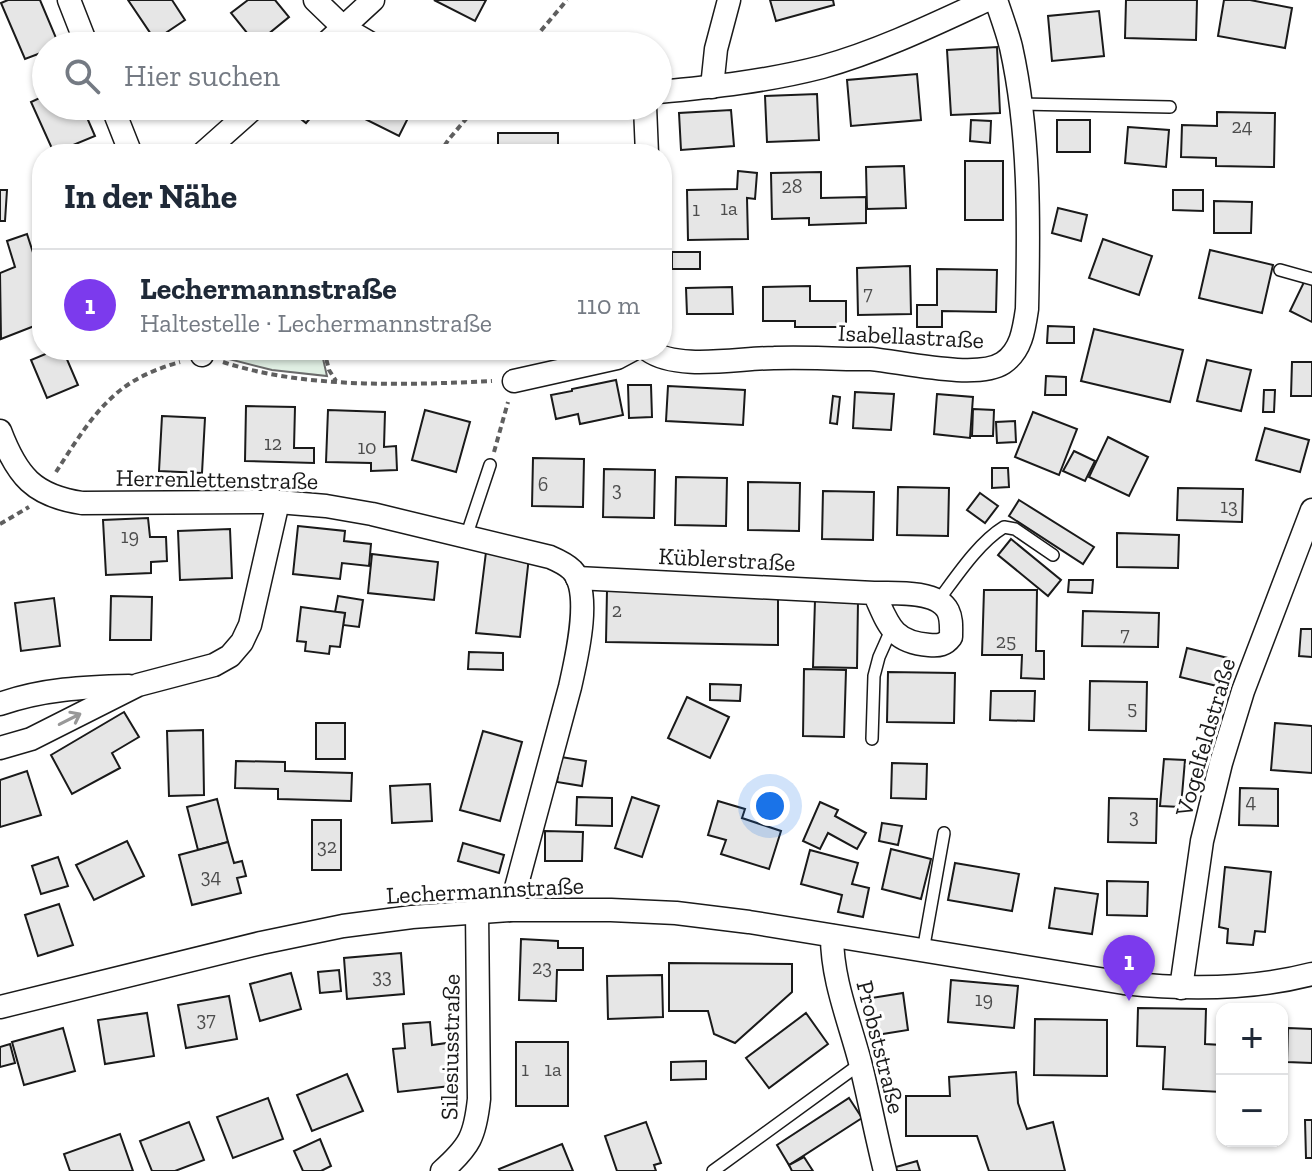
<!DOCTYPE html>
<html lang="de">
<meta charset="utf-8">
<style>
:root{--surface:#fff;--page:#f2f2f3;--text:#1f2937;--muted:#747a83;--line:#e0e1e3;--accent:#7c3aed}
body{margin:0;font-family:"Zilla Slab",serif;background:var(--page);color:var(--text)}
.controls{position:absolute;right:24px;bottom:24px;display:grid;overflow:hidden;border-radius:16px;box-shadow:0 2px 6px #0004}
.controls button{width:72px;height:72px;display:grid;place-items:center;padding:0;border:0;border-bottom:2px solid var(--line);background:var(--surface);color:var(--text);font:40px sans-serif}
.you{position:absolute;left:770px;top:806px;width:28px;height:28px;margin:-20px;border:6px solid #fff;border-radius:50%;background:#1a73e8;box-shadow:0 0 0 12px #1a73e833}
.badge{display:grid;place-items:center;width:52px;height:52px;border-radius:50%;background:var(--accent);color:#fff;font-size:26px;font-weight:700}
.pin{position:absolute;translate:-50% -66px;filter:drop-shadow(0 2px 4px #0008)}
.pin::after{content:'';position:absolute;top:42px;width:28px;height:24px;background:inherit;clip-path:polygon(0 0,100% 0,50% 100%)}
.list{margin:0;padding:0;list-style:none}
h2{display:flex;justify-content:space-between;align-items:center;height:104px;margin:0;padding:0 32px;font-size:34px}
h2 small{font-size:26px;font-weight:400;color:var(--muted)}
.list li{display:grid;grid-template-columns:52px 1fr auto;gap:24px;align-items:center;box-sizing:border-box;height:112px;padding:0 32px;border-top:2px solid var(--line)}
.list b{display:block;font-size:30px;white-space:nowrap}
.list p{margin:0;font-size:26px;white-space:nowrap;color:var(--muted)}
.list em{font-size:26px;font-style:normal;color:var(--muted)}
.icon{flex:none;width:44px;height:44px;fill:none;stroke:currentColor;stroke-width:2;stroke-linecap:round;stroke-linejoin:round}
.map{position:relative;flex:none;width:1312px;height:1171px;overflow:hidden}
.search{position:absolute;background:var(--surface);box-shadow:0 2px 6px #0004;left:32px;top:32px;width:640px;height:88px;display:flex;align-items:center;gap:20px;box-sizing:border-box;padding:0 28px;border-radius:44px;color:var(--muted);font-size:30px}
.panel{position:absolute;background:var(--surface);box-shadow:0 2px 6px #0004;left:32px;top:144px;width:640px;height:216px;border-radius:32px}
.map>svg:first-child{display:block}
</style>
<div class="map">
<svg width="1312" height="1171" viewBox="0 0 1312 1171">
<rect width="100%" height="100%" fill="#fff"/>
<path fill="#e0efe3" stroke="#6a6a6a" stroke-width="2" d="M236 350H321L327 376 272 370 217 356Z"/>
<g fill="#e6e6e6" stroke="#1a1a1a" stroke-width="2">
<path d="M8 0H40L59 45 46 46V51L25 59 1 3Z"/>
<path d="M128 0H172L185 20 155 40Z"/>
<path d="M248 0H275L289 17 256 44 231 13Z"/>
<path d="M434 0H486L475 21Z"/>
<path d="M770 0H833L834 5 776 21Z"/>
<path d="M1126 0H1197L1196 40 1125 38Z"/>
<path d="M1224 0H1250L1292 8 1285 48 1218 36Z"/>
<path d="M1099 11 1104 56 1052 61 1048 16Z"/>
<path d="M997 47 1000 113 951 115 947 50Z"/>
<path d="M917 74 921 120 851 126 847 80Z"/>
<path d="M817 94 819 140 767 142 765 96Z"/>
<path d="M46 95V106H82L95 136 54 153 31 102Z"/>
<path d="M295 106H321L306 123 291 111Z"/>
<path d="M339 106H414L399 136Z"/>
<path d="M731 110 734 146 681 150 679 113Z"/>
<path d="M1217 112 1275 113 1274 167 1216 166V158L1181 157 1182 125 1217 126Z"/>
<path d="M971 120 991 121 990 143 970 141Z"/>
<rect x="1057" y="120" width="33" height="32"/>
<path d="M1128 127 1169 130 1166 167 1125 163Z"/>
<rect x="498" y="133" width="60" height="21"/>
<path d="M623 145V154H580V146Z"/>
<rect x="965" y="161" width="38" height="59"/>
<path d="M904 166 906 208 867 209 866 167Z"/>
<path d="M738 171 757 173 755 199 747 198 748 239 688 240 687 190 737 189Z"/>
<path d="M821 172V198L866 197V223L809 225V218L772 219 771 173Z"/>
<path d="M0 190H7L5 221H0Z"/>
<path d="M1173 190H1203V211L1173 210Z"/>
<path d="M1214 201 1252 202 1251 233H1214Z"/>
<path d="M1058 208 1087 215 1081 241 1052 233Z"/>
<path d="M27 234 38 268 34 269 42 290V323L1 339 0 273 15 267 7 241Z"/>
<path d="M1103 239 1152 256 1139 295 1089 278Z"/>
<path d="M1210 250 1273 265 1262 313 1199 298Z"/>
<rect x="672" y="252" width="28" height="17"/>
<path d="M910 266 911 314 858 315 857 268Z"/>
<path d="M937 269 997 270 996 312 942 311V327H917V305H937Z"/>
<path d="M1305 280 1312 283V322L1290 311Z"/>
<path d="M810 286V301H846V327H795V321H763V287Z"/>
<path d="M732 287 733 314H687L686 288Z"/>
<path d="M1048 326 1074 327V343H1047Z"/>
<path d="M1094 329 1183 350 1170 402 1081 381Z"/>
<path d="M55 350H63L78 385 47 398 31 360Z"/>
<path d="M1207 360 1251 370 1241 411 1197 401Z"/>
<path d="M1292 362H1312V396H1291Z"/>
<path d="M1046 376 1066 377V395H1045Z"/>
<path d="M616 380 623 415 580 424 578 414 556 419 551 395 572 391V389Z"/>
<path d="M628 385H651L652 417 629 418Z"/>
<path d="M668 386 745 390 743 425 666 421Z"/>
<path d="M1264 390H1275L1274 412H1263Z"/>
<path d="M855 392 894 394 891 430 853 428Z"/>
<path d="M937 394 973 397 970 438 934 434Z"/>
<path d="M833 396 840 397 837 424 830 423Z"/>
<path d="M246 406 295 407 294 448H314V463L245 461Z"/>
<path d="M973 409 994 410 993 436H972Z"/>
<path d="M328 410 385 412 384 447 396 446 397 470 371 471V463L326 462Z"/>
<path d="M425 410 470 422 456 472 412 460Z"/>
<path d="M1033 412 1077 429 1059 475 1015 457Z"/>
<path d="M162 416 205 418 202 473 159 471Z"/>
<path d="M1015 421 1016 442 997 443 996 422Z"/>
<path d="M1265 428 1309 440 1300 472 1256 460Z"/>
<path d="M1108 437 1148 457 1129 496 1089 477Z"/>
<path d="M1074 451 1095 461 1085 481 1063 471Z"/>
<path d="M533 458 584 459 583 507 532 506Z"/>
<path d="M992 468H1008L1009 487 992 488Z"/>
<path d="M604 469 655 470 654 518 603 517Z"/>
<path d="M676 477 727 478 726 526 675 525Z"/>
<path d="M748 482 800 483 799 531 748 530Z"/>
<path d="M898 487 949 488 948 536 897 535Z"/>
<path d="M1178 488 1243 489 1242 522 1177 520Z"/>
<path d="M823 491 874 492 873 540 822 539Z"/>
<path d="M980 493 998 506 985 523 967 510Z"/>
<path d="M1019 500 1094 547 1083 564 1009 516Z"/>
<path d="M148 518 150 537H166L167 561 151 562V573L106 575 103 520Z"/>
<path d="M298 526 345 531 344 541 371 544 369 566 342 563 340 579 293 574Z"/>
<path d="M230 529 232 578 180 580 178 531Z"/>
<path d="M1117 533 1179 535 1178 568 1117 567Z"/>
<path d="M1011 539 1061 580 1048 596 998 555Z"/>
<path d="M486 552 529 557 520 637 476 633Z"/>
<path d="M372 554 438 562 434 600 368 593Z"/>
<path d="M1069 580H1093L1092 593 1068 592Z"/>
<path d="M607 590 778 593V645L606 642Z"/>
<path d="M984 590H1037L1036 651H1044V679L1021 678 1022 655H982Z"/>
<path d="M111 596 152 597 151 640H110Z"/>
<path d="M338 596 363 600 359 627 343 625 345 613 335 612Z"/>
<path d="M54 598 60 646 21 651 15 603Z"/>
<path d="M815 600 858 601 857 668 813 667Z"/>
<path d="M301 607 345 613 340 647 330 646 329 654 305 651 306 642 297 641Z"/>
<path d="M1083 611 1159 613 1158 647 1082 646Z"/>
<path d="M1301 629H1312V657L1299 656Z"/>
<path d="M1187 648 1228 658 1221 687 1180 677Z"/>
<path d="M469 652 503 653V670L468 669Z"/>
<path d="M804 669 846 670 844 737 803 736Z"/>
<path d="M888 672 955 673 954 723 887 722Z"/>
<path d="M1090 681 1147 682 1146 731 1089 730Z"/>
<path d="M710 684 741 685 740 701 710 700Z"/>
<path d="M991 691H1035L1034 721 990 720Z"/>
<path d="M687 697 729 717 710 758 668 738Z"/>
<path d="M124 712 139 737 112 753 120 768 72 794 51 755Z"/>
<rect x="316" y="723" width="29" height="36"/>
<path d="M1275 723 1312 726V773L1271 770Z"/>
<path d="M203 730 204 795 169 796 167 731Z"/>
<path d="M483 731 522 742 500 821 460 810Z"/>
<path d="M561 757 586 761 582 786 557 782Z"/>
<path d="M1164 759 1185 760 1181 807 1160 806Z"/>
<path d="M236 761 285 762V771L352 773 351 801 278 799V789L235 788Z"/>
<path d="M892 763 927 764 926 799 891 798Z"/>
<path d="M27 771 41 815 0 827V780Z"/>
<path d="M430 784 432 821 392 823 390 786Z"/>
<path d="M1240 788 1278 789V826L1239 825Z"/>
<path d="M577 797 612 798V826L576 825Z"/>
<path d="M632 797 659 806 642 857 615 848Z"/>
<path d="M1109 798 1157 799 1156 843 1108 842Z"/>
<path d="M217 799 228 842 198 850 187 807Z"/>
<path d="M718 801 745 809 742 818 781 831 769 869 721 854 726 840 708 835Z"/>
<path d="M820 802 838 810 835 816 866 833 857 849 828 833 820 849 803 841Z"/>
<rect x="312" y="820" width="29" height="50"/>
<path d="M882 823 902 826 898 845 879 841Z"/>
<path d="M545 831 583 832 582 861H545Z"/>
<path d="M127 841 144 876 94 900 76 865Z"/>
<path d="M228 842 234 863 242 861 246 876 237 878 241 893 192 905 179 855Z"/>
<path d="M463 843 504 855 499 873 458 861Z"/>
<path d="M891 849 931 859 921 899 882 889Z"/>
<path d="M810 850 858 863 852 884 869 888 863 917 838 912 842 895 801 884Z"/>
<path d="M58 857 68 886 41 894 32 866Z"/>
<path d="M955 863 1019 874 1012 911 948 900Z"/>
<path d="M1225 867 1271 872 1265 932 1255 931 1253 945 1227 943 1228 929 1219 927Z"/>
<path d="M1107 881 1148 882 1147 916 1107 915Z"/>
<path d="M1055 888 1098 894 1092 934 1049 928Z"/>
<path d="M59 904 73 945 38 956 25 915Z"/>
<path d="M521 939 558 941V948H583V970H557L556 1001 519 1000Z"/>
<path d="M401 953 404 994 347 999 344 958Z"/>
<path d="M669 963 792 964V992L735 1043 714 1034 708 1011H669Z"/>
<path d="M339 970 341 991 320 993 318 972Z"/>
<path d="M291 973 301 1009 260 1021 250 984Z"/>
<path d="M662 975 663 1017 608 1019 607 976Z"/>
<path d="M951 980 1018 986 1014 1028 948 1022Z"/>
<path d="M903 993 908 1030 870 1036 865 999Z"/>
<path d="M229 996 237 1039 186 1048 178 1005Z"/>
<path d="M1138 1008 1206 1009 1205 1044 1222 1045V1092L1163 1089 1165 1047 1137 1046Z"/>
<path d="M147 1013 154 1056 105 1064 98 1020Z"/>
<path d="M806 1013 828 1044 769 1088 746 1058Z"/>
<path d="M1035 1019 1107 1020V1076L1034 1075Z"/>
<path d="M430 1022 432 1045 454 1042 459 1085 398 1092 393 1049 405 1048 403 1024Z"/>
<path d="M63 1028 75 1071 24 1085 12 1042Z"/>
<path d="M1288 1028 1312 1029V1063L1287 1062Z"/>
<rect x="516" y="1042" width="52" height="64"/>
<path d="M10 1044 15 1063 0 1067V1047Z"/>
<path d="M706 1061V1079L671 1080V1062Z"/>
<path d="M1282 1063H1287L1284 1096H1282Z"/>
<path d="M1016 1072 1018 1103 1027 1129 1053 1122 1065 1171H989L977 1136H906V1096H950L949 1077Z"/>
<path d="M347 1074 363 1111 312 1131 297 1095Z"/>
<path d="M268 1098 283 1139 233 1158 217 1117Z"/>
<path d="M849 1098 862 1118 789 1165 777 1145Z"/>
<path d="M1305 1120H1312V1158H1306Z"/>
<path d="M189 1122 204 1160 175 1171H152L140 1141Z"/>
<path d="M646 1122 661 1163 654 1165 656 1171H617L605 1136Z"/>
<path d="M120 1134 133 1171H70L64 1154Z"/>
<path d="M320 1139 331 1166 321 1171H303L294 1151Z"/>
<path d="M562 1144 573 1171H500L499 1169Z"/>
<path d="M804 1157 813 1171H792L789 1165Z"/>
<path d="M917 1161 920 1171H897L896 1167Z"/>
</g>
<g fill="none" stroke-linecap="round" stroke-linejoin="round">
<defs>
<g id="lane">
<path d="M1020 104 1170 107"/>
<path d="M1280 270 1312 279"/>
<path d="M466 537 490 465"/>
<path d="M938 601C956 577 978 543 1004 527L1015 529 1053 555"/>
<path d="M872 739 874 676 879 657 891 630"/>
<path d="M923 951 944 833"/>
<path d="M713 1171 860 1064"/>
</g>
<g id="street">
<path d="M69 0 87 46"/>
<path d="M315 0 344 28 375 46"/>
<path d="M323 46 373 0"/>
<path d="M712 87 716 49 729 0"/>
<path d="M658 92C713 87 768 81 822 67 879 51 933 25 987 0"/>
<path d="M112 106 131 154"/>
<path d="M645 106 647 154"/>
<path d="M202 154 256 106"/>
<path d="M201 350 202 355"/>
<path d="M648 350C677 371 739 358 774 358 798 357 823 358 847 359 855 359 863 359 871 359 903 362 977 380 1003 363 1021 351 1024 330 1027 309 1029 222 1030 133 1011 47 1007 31 1001 15 996 0"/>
<path d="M514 381 617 358 632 350"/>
<path d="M0 431C17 476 34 496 82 503L278 502 326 506 372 514 550 557C557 560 566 564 572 570 593 592 576 660 570 687L510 910"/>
<path d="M577 578 874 593C888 623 891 642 929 645 939 646 945 645 951 637 951 628 952 619 948 611 938 590 894 593 874 593"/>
<path d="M0 704C42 689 85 687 129 686"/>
<path d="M0 748 31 739 138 685 214 665 230 656 242 642 250 625 278 502"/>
<path d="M832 936C832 980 849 1020 860 1062 869 1098 876 1135 885 1171"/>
<path d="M1181 988 1202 841 1221 763 1243 691 1312 510"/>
<path d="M0 1007 261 943 343 926 412 917 510 910H611L676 913 749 922 1124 983C1187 990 1250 990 1312 974"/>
<path d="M442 1171C470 1146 475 1136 479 1099L477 911"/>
</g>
</defs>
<use href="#lane" stroke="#1a1a1a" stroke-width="14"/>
<use href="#street" stroke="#1a1a1a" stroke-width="25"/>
<g stroke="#5f5f5f" stroke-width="4" stroke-dasharray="6 4" stroke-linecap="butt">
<path d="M528 46 567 0"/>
<path d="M439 154 449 139 477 106"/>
<path d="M324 350 329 370 336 381"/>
<path d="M223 362C305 389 407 385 492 381"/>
<path d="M494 452 508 402"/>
<path d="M56 472C78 438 102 397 139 378 152 371 166 366 180 362"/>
<path d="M0 524 29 507"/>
</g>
<use href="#lane" stroke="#fff" stroke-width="11"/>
<use href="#street" stroke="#fff" stroke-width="22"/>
</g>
<defs><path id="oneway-shaft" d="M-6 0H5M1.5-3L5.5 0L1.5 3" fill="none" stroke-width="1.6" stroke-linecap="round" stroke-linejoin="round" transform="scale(2)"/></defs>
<use stroke="#989898" href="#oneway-shaft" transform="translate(70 719) rotate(-27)"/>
<g text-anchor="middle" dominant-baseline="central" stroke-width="6" stroke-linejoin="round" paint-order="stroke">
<g font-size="20" fill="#4d4d4d">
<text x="1242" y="126">24</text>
<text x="792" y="186">28</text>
<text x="729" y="208">1a</text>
<text x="696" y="209">1</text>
<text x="868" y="293">7</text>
<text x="273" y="443">12</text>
<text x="367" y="447">10</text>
<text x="543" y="484">6</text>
<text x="617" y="489">3</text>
<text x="1229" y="506">13</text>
<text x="130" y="536">19</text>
<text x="617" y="610">2</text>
<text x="1125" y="634">7</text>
<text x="1006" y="641">25</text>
<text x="1132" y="708">5</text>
<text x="1251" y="801">4</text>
<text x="1134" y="816">3</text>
<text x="327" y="846">32</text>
<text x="211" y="876">34</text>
<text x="542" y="967">23</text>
<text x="382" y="976">33</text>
<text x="984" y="999">19</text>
<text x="206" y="1019">37</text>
<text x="525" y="1069">1</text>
<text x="553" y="1069">1a</text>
</g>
<g font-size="24" fill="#1a1a1a" stroke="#fff">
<text transform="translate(911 336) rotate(3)">Isabellastraße</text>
<text transform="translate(217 479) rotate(1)">Herrenlettenstraße</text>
<text transform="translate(727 559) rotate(3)">Küblerstraße</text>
<text transform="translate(1205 737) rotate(-74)">Vogelfeldstraße</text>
<text transform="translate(485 890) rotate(-3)">Lechermannstraße</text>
<text transform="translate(450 1047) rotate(-89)">Silesiusstraße</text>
<text transform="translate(881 1047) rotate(76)">Probststraße</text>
</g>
</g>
</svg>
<div class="controls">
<button>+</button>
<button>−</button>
</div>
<div class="you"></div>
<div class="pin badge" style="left:1129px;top:1001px">1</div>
<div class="search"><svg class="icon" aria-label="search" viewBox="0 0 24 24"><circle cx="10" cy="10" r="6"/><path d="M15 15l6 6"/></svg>Hier suchen</div>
<section class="panel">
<h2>In der Nähe<small></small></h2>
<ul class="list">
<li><span class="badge">1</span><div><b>Lechermannstraße</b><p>Haltestelle · Lechermannstraße</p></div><em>110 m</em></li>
</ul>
</section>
</div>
